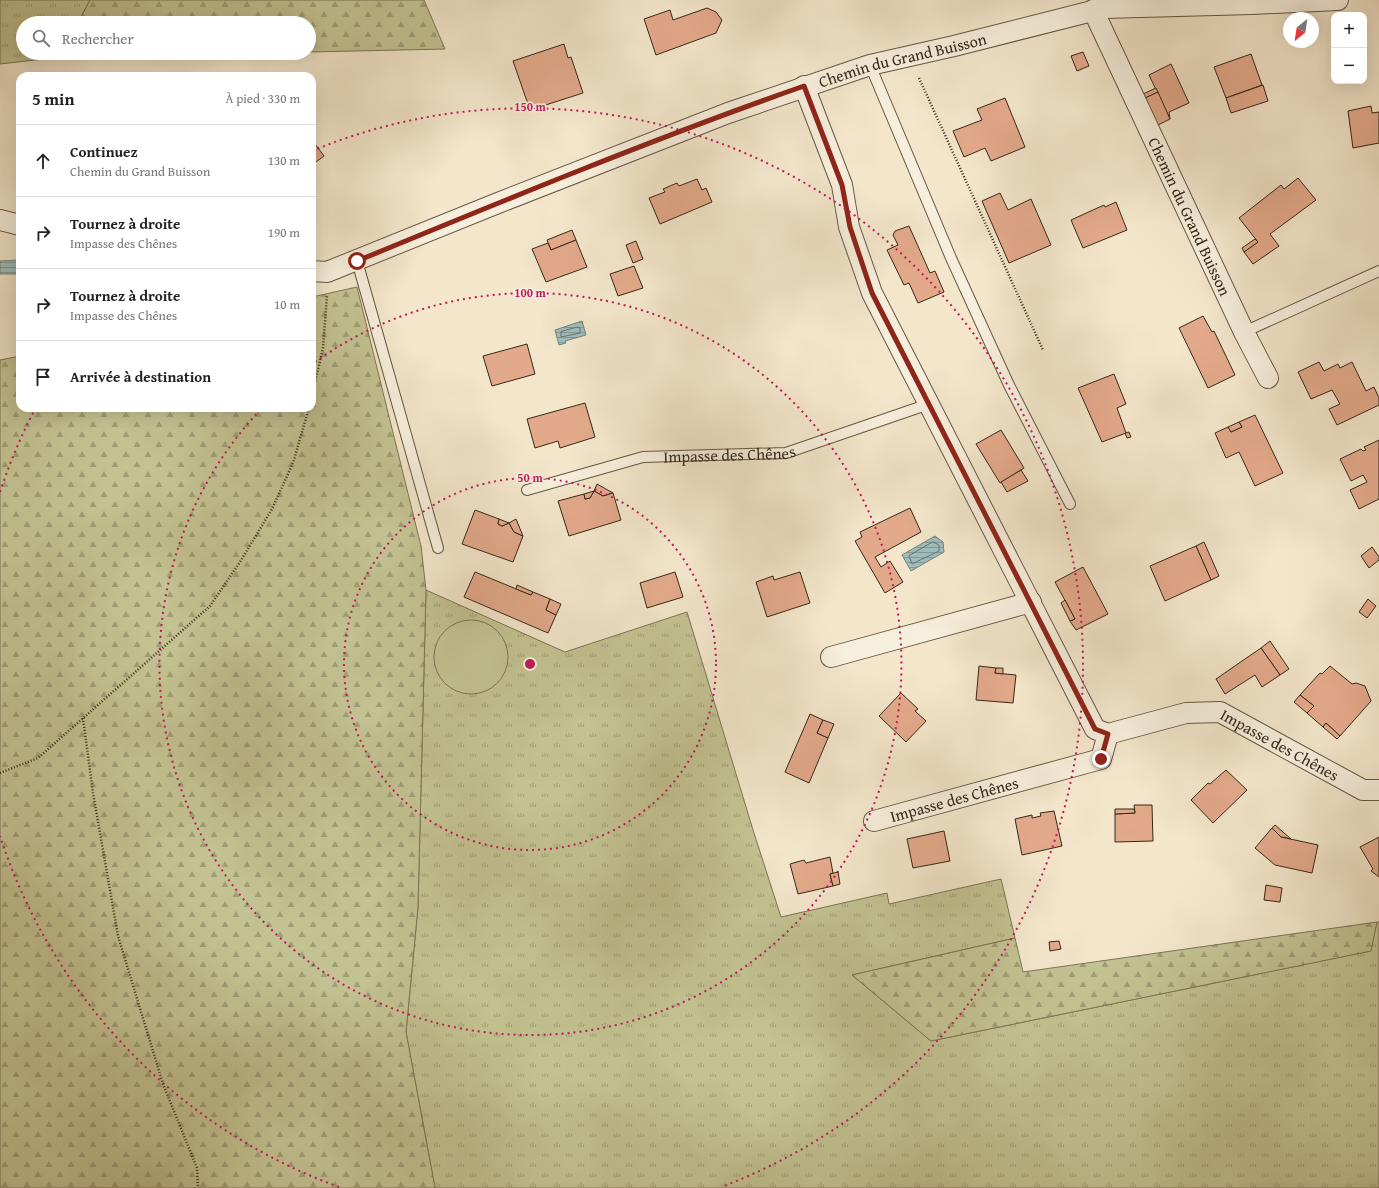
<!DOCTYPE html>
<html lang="fr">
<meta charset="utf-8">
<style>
:root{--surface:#fff;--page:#f2f2f2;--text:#222;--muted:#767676;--line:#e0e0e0}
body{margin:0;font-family:"Gentium Book Plus",serif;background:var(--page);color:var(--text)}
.controls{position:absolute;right:12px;top:12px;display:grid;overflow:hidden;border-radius:8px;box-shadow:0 4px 16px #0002}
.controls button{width:36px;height:36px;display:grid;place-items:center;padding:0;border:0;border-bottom:1px solid var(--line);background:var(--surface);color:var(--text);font:20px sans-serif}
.compass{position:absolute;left:1283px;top:12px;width:36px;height:36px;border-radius:50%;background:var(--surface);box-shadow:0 4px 16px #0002;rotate:210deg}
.stop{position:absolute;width:12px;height:12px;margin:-9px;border:3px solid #8f2418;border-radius:50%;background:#fff}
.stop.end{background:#8f2418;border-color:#fff;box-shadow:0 1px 4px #0008}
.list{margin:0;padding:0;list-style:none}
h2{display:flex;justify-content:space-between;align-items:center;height:52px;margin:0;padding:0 16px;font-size:17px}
h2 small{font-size:13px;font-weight:400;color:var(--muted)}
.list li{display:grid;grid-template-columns:26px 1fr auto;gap:12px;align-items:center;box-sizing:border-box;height:72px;padding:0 16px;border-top:1px solid var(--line)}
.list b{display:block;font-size:15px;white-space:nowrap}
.list p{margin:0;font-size:13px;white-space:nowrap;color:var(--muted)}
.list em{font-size:13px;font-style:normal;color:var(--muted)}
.icon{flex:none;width:22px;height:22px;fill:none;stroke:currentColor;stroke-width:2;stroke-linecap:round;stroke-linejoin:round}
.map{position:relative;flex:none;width:1379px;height:1188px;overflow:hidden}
.search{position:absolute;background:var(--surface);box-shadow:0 4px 16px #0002;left:16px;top:16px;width:300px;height:44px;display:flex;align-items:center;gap:10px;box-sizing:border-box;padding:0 14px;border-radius:22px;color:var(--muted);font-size:15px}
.panel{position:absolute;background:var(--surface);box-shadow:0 4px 16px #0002;left:16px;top:72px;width:300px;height:340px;border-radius:12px}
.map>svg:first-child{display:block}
</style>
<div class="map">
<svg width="1379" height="1188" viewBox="0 0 1379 1188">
<defs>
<pattern id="grass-tufts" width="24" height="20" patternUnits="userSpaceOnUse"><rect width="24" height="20" fill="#c3c292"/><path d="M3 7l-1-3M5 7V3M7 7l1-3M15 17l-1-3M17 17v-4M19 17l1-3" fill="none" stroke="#9f9e76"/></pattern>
<pattern id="forest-firs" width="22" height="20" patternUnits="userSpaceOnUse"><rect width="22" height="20" fill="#c3c292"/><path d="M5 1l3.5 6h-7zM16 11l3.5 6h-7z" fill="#9f9e76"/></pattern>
<pattern id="water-rules" width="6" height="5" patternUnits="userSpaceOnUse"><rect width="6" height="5" fill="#9ebebe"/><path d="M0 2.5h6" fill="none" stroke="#829a99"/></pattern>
</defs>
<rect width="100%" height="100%" fill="#f3e6cb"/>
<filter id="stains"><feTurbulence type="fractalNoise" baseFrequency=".005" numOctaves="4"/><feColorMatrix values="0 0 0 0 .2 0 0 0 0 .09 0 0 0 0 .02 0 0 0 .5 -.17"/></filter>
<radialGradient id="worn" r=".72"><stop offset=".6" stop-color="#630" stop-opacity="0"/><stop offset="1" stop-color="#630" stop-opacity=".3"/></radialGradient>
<g fill="url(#grass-tufts)" stroke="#7c7554">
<path d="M0 0H90L78 23H23V53H62L61 57 0 64Z"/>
<path d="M426 590 565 652 687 612 753 830 781 917 887 893 889 904 1001 879 1015 938 852 975 931 1041 1370 951 1377 922H1379V1188H435L406 1032 418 907Z"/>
</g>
<g fill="url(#forest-firs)" stroke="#7c7554">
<path d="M90 0H424L445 49 309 52V23H78Z"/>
<path d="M63 53H245L61 57Z"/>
<path d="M357 287 421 546 426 590 418 907 406 1032 435 1188H0V360L20 356V408H312V297Z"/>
<path d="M1377 922 1371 951 931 1041 852 975 1015 938 1023 972Z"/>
</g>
<circle fill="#c3c292" stroke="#7c7554" cx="471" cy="657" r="37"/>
<g fill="url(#water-rules)" stroke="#74827b">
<path d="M20 260V274H0V261Z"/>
<path d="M582 321 586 335 565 341 566 343 559 345 555 330Z"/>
<path d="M935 536 943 542 944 552 911 571 902 555Z"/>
</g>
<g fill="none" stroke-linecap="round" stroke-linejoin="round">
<g stroke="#6a736a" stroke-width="1">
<path d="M578 327 580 328V333L561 337V332Z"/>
<path d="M933 542 939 545V551L912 564 909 556Z"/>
</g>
</g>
<g fill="#e3a98b" stroke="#362817">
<path d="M707 8 716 12 722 20 716 33 656 55 644 19 670 10 673 20Z"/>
<path d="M564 44 568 58 571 57 583 93 530 110 513 61Z"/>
<path d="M1083 52 1089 66 1077 71 1071 56Z"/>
<path d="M1251 54 1262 85 1226 98 1214 67Z"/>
<path d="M1171 64 1189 103 1169 112 1170 119 1149 75Z"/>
<path d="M1263 85 1268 101 1231 113 1226 98Z"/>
<path d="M1156 88 1158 92 1143 99 1141 95Z"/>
<path d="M1158 92 1170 119 1156 126 1143 99Z"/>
<path d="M1005 98 1025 147 991 161 985 148 964 157 953 131 982 120 977 109Z"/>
<path d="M1371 106 1372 113 1379 112V143L1353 148 1348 111Z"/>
<path d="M312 140 324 156 312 165Z"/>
<path d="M1298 178 1316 200 1270 234 1279 246 1253 264 1244 252 1258 242 1239 218 1281 185 1284 189Z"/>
<path d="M697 179 702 190 706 188 712 202 660 224 649 198 665 192 663 189 677 183 679 186Z"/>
<path d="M1000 193 1008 210 1031 199 1051 245 1009 263 982 201Z"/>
<path d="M1116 202 1127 230 1083 248 1071 220 1104 205 1105 207Z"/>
<path d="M909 226 930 273 935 271 944 292 918 303 909 283 904 285 887 250 898 245 893 235 895 231Z"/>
<path d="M572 230 576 240 551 250 547 240Z"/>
<path d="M1255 239 1258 242 1244 252 1242 248Z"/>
<path d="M576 240 587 267 546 282 532 249 548 243 551 250Z"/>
<path d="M636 241 643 259 633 263 626 245Z"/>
<path d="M634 266 643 288 618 296 610 274Z"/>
<path d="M1203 316 1212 332 1214 331 1235 375 1208 388 1179 328Z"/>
<path d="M527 344 535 374 492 386 483 356Z"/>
<path d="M1319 362 1324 371 1338 364 1340 368 1352 362 1366 391 1374 387 1379 398V405L1337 425 1329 409 1340 404 1332 390 1311 399 1298 372Z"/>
<path d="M1114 374 1126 404 1117 408 1126 433 1102 442 1078 388Z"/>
<path d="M585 403 595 437 560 448 558 441 535 448 527 419Z"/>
<path d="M1255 415 1283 473 1255 486 1239 452 1226 458 1215 433 1228 427 1231 432 1242 427 1239 422Z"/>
<path d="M1239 422 1242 427 1231 432 1228 427Z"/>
<path d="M1001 430 1024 468 1000 483 976 444Z"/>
<path d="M1129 432 1131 437 1127 438 1125 433Z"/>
<path d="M1379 440V499L1359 509 1350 490 1367 482 1363 475 1351 481 1340 459 1361 449 1363 451 1366 450 1364 447Z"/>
<path d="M1021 470 1028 481 1007 492 1001 482Z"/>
<path d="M597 484 613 493 603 496 594 491Z"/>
<path d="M594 491 603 496 613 493 621 520 569 536 558 501 584 494 585 499 590 498Z"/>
<path d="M594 491 590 498 585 499 584 494Z"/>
<path d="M910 508 921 532 875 557 881 567 890 561 903 582 885 593 855 541 862 537 860 532Z"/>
<path d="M475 510 499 519 498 524 502 526 509 523 514 532 523 536 513 562 462 544Z"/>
<path d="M499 519 509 523 502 526 498 524Z"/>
<path d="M516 519 523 536 514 532 509 523Z"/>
<path d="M1204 542 1219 576 1211 580 1196 546Z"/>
<path d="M1196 546 1211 580 1165 601 1150 566Z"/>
<path d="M1372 547 1379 557V560L1369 568 1361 556Z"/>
<path d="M1083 567 1108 614 1076 630 1070 621 1075 619 1055 582Z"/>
<path d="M475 572 531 595 533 592 550 599 546 610 556 615 548 633 464 597Z"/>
<path d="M675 572 683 597 647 608 640 583Z"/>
<path d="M800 572 810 603 767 617 756 582 773 576 774 580Z"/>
<path d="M517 585 533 592 531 595 516 589Z"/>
<path d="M550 599 561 604 556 615 546 610Z"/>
<path d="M1368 599 1376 606 1367 618 1359 612Z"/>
<path d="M1065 600 1075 619 1070 621 1061 603Z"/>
<path d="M1270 641 1289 669 1280 675 1261 648Z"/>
<path d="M1261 648 1280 675 1262 687 1255 675 1225 694 1216 679Z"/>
<path d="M979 666 996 668 995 673 1016 675 1013 703 976 700Z"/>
<path d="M1330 666 1352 684 1356 683 1365 686 1371 701 1340 736 1326 723 1323 727 1307 713 1314 706 1300 695 1320 673 1322 674Z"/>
<path d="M996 668H1003V674L995 673Z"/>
<path d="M901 693 918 709 915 711 926 721 906 742 879 716Z"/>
<path d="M1300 695 1314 706 1307 713 1294 702Z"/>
<path d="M810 714 823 720 817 733 828 738 809 783 785 772Z"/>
<path d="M823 720 834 724 828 738 817 733Z"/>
<path d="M1326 723 1340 736 1337 739 1323 727Z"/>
<path d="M1226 770 1247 790 1213 823 1191 800 1208 783 1210 784Z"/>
<path d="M1134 805H1152L1153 841 1115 842V814L1135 813Z"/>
<path d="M1115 809H1134L1135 813 1115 814Z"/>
<path d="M1054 811 1062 846 1022 855 1015 819 1032 815V818L1041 816 1040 813Z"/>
<path d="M1275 825 1291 839 1281 837 1272 828Z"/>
<path d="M1272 828 1281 837 1318 845 1312 873 1275 865 1255 848Z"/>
<path d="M944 831 950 861 913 868 907 839Z"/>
<path d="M1379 837V877L1371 871 1373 869 1360 847Z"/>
<path d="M830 857 833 873 830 874 833 886 798 894 790 864 804 860 806 863Z"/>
<path d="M838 872 840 884 833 886 830 874Z"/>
<path d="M1266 885 1282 888 1280 902 1264 900Z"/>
<path d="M1059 941 1061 949 1050 951 1049 942Z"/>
</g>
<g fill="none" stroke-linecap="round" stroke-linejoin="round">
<defs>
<g id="service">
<path d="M870 65 951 258 1009 385 1070 504"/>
<path d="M357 261 438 548"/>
<path d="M1244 332 1379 271"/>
<path id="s1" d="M527 490 643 457 786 453 929 404"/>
</g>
<g id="minor">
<path id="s2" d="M1093 10 1244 332 1268 378"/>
<path id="s3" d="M804 86 842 185 849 227 872 293 1095 729 1108 734 1186 713 1220 712 1363 790H1379"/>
<path d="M0 220 20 225"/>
<path id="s4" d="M312 271 327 272 498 203 728 113 870 65 954 46 1104 8 1252 4 1338 0"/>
<path d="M831 657 1031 602"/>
<path id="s5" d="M874 821 1101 759 1108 734"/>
</g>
</defs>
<use href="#service" stroke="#655844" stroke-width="12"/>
<use href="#minor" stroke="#655844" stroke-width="22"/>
<g stroke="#362817" stroke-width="2.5" stroke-dasharray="1 2" stroke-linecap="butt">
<path d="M919 78 1043 350"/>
<path d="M312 395 323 348 327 295"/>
<path d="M83 718 93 793 118 936 163 1084 197 1168 198 1188"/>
<path d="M0 773 38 758 210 606 240 562 272 509 293 463 309 408"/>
</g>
<use href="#service" stroke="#f7efdd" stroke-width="10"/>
<use href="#minor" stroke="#f7efdd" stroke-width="20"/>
</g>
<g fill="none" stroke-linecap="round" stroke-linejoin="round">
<path stroke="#8f2418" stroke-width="5" d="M357 261C505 200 653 139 804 86L842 185 850 227 872 293 1095 729 1108 734 1101 759"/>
</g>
<g fill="none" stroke="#c2185b" stroke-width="2" stroke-dasharray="2 4">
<circle cx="530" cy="664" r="186"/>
<path d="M315 362A371 371 0 1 1 261 409"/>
<path d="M339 1187A557 557 0 0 1 0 836M0 492A557 557 0 0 1 34 411M312 151A557 557 0 1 1 721 1187"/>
</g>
<g text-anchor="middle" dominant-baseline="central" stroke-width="3.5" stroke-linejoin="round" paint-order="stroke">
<g font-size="16" fill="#362817" stroke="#f7efdd">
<text stroke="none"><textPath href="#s4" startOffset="629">Chemin du Grand Buisson</textPath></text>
<text stroke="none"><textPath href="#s2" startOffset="228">Chemin du Grand Buisson</textPath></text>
<text stroke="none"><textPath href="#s1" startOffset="207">Impasse des Chênes</textPath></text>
<text stroke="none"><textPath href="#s3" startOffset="905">Impasse des Chênes</textPath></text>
<text stroke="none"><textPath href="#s5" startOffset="83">Impasse des Chênes</textPath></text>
</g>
</g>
<circle cx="530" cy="664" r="6" fill="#c2185b" stroke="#f7efdd" stroke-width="2"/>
<g font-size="12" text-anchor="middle" font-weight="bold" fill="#c2185b" stroke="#f7efdd" stroke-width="3.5" stroke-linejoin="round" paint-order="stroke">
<text x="530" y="111">150 m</text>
<text x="530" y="297">100 m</text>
<text x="530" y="482">50 m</text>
</g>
<rect width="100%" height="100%" filter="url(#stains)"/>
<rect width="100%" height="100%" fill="url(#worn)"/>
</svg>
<div class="controls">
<button>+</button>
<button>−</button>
</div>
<svg class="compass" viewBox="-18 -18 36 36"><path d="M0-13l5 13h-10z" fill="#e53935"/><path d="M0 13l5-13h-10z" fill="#767676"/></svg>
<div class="stop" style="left:357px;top:261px"></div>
<div class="stop end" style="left:1101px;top:759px"></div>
<div class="search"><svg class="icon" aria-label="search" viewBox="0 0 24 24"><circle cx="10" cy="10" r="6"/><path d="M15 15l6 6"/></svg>Rechercher</div>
<section class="panel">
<h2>5 min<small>À pied · 330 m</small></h2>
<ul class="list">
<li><svg class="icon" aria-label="ahead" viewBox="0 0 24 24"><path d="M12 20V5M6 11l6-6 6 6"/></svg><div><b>Continuez</b><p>Chemin du Grand Buisson</p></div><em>130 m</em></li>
<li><svg class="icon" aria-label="right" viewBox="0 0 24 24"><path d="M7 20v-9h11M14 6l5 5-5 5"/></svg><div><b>Tournez à droite</b><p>Impasse des Chênes</p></div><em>190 m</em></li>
<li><svg class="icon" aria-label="right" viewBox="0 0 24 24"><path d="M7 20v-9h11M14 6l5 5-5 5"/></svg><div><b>Tournez à droite</b><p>Impasse des Chênes</p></div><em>10 m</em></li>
<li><svg class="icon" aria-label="arrive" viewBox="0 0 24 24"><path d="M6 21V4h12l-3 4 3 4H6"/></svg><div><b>Arrivée à destination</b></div></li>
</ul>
</section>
</div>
